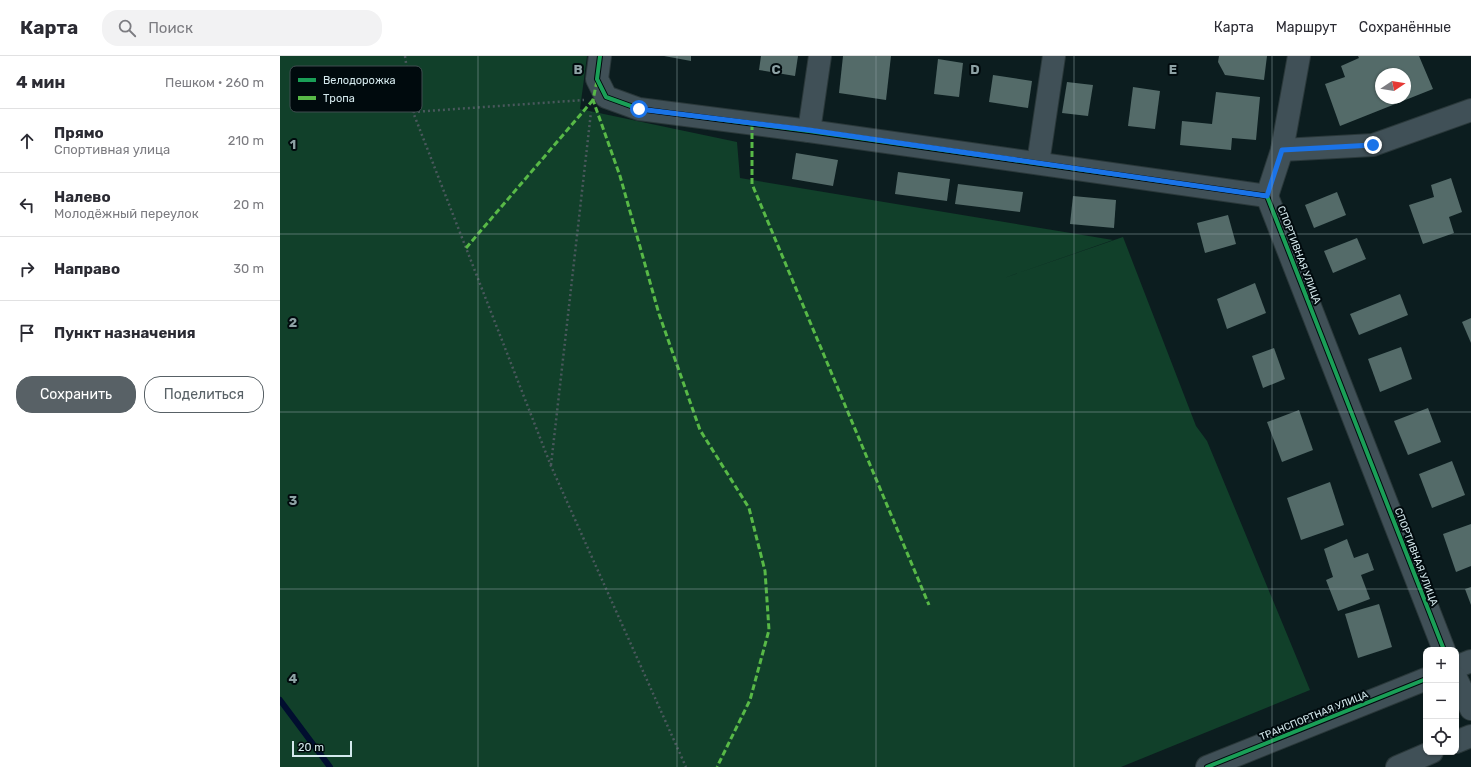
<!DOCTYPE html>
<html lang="ru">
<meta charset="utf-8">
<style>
:root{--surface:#fff;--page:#f2f2f3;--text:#2b2b33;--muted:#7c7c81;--line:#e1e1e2;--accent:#586166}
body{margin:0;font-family:Rubik,sans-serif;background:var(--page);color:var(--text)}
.controls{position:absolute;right:12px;bottom:12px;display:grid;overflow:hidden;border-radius:8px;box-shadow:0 1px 3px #0004}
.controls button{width:36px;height:36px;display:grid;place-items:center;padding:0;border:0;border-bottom:1px solid var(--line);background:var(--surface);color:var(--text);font:20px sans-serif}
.compass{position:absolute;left:1095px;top:12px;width:36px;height:36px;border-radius:50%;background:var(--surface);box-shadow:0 1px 3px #0004;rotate:78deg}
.scale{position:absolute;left:12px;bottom:10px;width:60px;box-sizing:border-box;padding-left:4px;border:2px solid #d4e9ed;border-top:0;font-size:11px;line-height:14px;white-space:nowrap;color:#d4e9ed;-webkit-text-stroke:3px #000a0d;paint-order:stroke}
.stop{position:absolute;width:12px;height:12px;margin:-9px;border:3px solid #1a73e8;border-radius:50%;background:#fff}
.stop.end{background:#1a73e8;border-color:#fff;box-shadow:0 1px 4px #0008}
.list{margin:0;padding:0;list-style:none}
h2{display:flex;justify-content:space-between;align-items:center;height:52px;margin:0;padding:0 16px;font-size:17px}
h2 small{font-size:13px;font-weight:400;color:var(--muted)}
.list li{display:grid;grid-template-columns:26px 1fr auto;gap:12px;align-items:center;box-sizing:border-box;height:64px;padding:0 16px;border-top:1px solid var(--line)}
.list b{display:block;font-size:15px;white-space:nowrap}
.list p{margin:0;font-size:13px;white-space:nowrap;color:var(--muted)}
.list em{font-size:13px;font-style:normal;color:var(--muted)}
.actions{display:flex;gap:8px;padding:12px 16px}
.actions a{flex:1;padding:9px 0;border:1px solid var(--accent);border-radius:16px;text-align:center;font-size:14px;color:var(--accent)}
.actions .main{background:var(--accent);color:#fff}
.icon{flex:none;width:22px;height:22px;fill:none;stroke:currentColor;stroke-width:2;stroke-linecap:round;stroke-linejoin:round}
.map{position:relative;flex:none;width:1191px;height:711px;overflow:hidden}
header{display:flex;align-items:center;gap:24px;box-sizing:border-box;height:56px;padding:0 20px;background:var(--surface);border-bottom:1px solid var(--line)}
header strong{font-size:19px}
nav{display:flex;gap:22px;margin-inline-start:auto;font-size:14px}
.search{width:280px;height:36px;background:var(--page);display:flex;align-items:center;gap:10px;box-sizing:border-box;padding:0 14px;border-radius:16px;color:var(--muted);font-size:15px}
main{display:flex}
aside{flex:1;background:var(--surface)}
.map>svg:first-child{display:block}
</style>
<header>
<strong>Карта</strong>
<div class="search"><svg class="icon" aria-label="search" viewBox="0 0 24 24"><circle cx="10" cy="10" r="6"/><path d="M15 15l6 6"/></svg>Поиск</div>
<nav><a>Карта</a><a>Маршрут</a><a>Сохранённые</a></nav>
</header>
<main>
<aside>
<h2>4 мин<small>Пешком · 260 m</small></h2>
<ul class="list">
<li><svg class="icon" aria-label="ahead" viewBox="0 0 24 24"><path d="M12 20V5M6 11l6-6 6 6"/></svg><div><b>Прямо</b><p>Спортивная улица</p></div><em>210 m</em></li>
<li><svg class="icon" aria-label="left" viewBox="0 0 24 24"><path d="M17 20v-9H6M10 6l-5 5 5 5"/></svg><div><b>Налево</b><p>Молодёжный переулок</p></div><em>20 m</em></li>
<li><svg class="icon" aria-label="right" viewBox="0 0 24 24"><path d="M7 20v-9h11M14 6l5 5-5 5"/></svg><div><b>Направо</b></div><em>30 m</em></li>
<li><svg class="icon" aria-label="arrive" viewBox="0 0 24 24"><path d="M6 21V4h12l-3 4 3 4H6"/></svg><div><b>Пункт назначения</b></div></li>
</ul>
<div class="actions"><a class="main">Сохранить</a><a>Поделиться</a></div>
</aside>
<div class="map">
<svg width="1191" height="711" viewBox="0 0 1191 711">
<rect width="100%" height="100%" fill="#0c1d1f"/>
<path fill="#11402a" d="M0 0H307L300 53 457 86 460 122 833 184 724 222 843 181 916 370 927 385 1030 634 841 711H0Z"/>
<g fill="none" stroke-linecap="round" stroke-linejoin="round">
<path stroke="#010e2f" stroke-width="6" d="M0 644 50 711"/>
</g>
<g fill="#546b69" fill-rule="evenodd">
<path d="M384 0H411V5Z"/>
<path d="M481 0H518L515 20 479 14Z"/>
<path d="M563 0H611L606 44 559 37Z"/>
<path d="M939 0H987L984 24 945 19 938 6Z"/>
<path d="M1078 0H1139L1153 33 1060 70 1045 28 1065 21 1061 10 1079 2ZM1101 18H1125V42H1101Z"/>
<path d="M658 3 683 7 679 41 654 38Z"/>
<path d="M713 19 752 25 748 52 709 46Z"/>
<path d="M787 26 813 29 808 60 782 57Z"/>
<path d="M853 31 880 35 875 73 848 70Z"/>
<path d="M936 36 980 41 976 84 952 82 951 94 900 89 902 65 932 68Z"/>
<path d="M516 97 558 104 553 130 512 123Z"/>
<path d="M618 116 670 123 667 145 615 138Z"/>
<path d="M1171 122 1182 156 1169 161 1174 177 1143 188 1129 149 1154 141 1151 129Z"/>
<path d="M678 128 743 136 740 156 675 148Z"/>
<path d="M1057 136 1066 159 1034 172 1025 149Z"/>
<path d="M793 140 836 144 834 172 790 168Z"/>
<path d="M948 159 956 188 925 197 917 167Z"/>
<path d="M1077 182 1086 203 1053 217 1044 195Z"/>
<path d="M975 227 986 257 947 273 937 243Z"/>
<path d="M1120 238 1128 259 1079 279 1070 258Z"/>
<path d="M1191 262V287L1182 266Z"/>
<path d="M1121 291 1132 323 1100 336 1088 303Z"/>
<path d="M994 292 1005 323 983 332 972 300Z"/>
<path d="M1148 352 1161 386 1128 399 1114 365Z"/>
<path d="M1019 354 1033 394 1002 406 987 366Z"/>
<path d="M1172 405 1185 439 1152 452 1139 418Z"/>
<path d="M1050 426 1064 469 1021 484 1007 442Z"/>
<path d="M1191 468V510L1176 516 1163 478Z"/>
<path d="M1067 483 1074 502 1088 497 1094 514 1081 519 1090 543 1058 555 1046 524 1053 521 1044 493Z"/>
<path d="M1191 531V549L1185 533Z"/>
<path d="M1099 548 1112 591 1078 602 1065 558Z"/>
</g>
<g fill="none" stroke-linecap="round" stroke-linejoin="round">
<defs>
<g id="minor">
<path d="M320 0 317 23 326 41 359 53 529 75 987 140"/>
<path d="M529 75 540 0"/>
<path d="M1002 94 1093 89 1191 54"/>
<path d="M758 107 774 0"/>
<path d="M987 140 1164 594"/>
<path d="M987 140 1002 94 1019 0"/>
<path d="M1176 611 1191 605"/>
<path d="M1176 622 1191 653"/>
<path d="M1176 686 1191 680"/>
<path d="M927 711 1146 623"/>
<path d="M1117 711 1152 696"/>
</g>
</defs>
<use href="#minor" stroke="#2a383a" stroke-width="24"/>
<g stroke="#4a585d" stroke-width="2.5" stroke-dasharray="2 3" stroke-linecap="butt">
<path d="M125 0 133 56 271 410 406 711"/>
<path d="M133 56 304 44"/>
<path d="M271 409 311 56"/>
</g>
<use href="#minor" stroke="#405057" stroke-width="22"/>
<g stroke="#58b947" stroke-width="3" stroke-dasharray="6 3" stroke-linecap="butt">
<path d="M317 25 313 44 340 120 379 258 420 374 469 452 485 515 489 574 470 644 437 711"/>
<path d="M472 68V128L649 549"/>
<path d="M186 192 313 44"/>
</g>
<defs>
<g id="cycleway">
<path d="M320 0 317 23 326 41 359 53 529 75 987 140 1164 594"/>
<path d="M927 711 1146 623"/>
</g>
</defs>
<use href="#cycleway" stroke="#000a0d" stroke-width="6"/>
<use href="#cycleway" stroke="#1a9f57" stroke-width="4"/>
</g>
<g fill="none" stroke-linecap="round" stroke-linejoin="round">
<path stroke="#1a73e8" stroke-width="5" d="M359 53 529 74 987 140 1002 94 1093 89"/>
</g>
<path fill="none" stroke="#8ea2a5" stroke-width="1" stroke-opacity="0.55" d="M198 0V711M397 0V711M596 0V711M794 0V711M992 0V711M0 178H1191M0 356H1191M0 533H1191"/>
<g text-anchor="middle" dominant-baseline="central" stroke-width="4" stroke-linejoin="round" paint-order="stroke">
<g font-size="10" fill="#d4e9ed" stroke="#000a0d">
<text transform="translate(1019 199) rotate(69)">СПОРТИВНАЯ УЛИЦА</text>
<text transform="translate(1136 501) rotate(69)">СПОРТИВНАЯ УЛИЦА</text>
<text transform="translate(1034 660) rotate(-22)">ТРАНСПОРТНАЯ УЛИЦА</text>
</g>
</g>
<rect x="10" y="10" width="132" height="46" rx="6" fill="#000a0d" stroke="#404d50" stroke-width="1"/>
<rect x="18" y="22" width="18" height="4" fill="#1a9f57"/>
<rect x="18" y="40" width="18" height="4" fill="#58b947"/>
<g font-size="11" fill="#d4e9ed">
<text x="43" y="28">Велодорожка</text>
<text x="43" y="46">Тропа</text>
</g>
<g font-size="13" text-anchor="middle" font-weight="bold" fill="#8ea2a5" stroke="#000a0d" stroke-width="4" stroke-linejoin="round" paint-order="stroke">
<text x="298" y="18">B</text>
<text x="496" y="18">C</text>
<text x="695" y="18">D</text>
<text x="893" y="18">E</text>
<text x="13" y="93">1</text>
<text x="13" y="271">2</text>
<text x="13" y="449">3</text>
<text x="13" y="627">4</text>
</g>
</svg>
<div class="controls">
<button>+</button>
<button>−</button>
<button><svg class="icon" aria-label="locate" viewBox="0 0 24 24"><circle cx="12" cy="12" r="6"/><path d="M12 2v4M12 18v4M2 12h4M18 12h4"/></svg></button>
</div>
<svg class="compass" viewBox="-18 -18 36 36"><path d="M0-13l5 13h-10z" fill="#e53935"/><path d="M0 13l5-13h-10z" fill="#7c7c81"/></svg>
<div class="scale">20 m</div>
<div class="stop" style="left:359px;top:53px"></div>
<div class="stop end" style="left:1093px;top:89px"></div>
</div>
</main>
